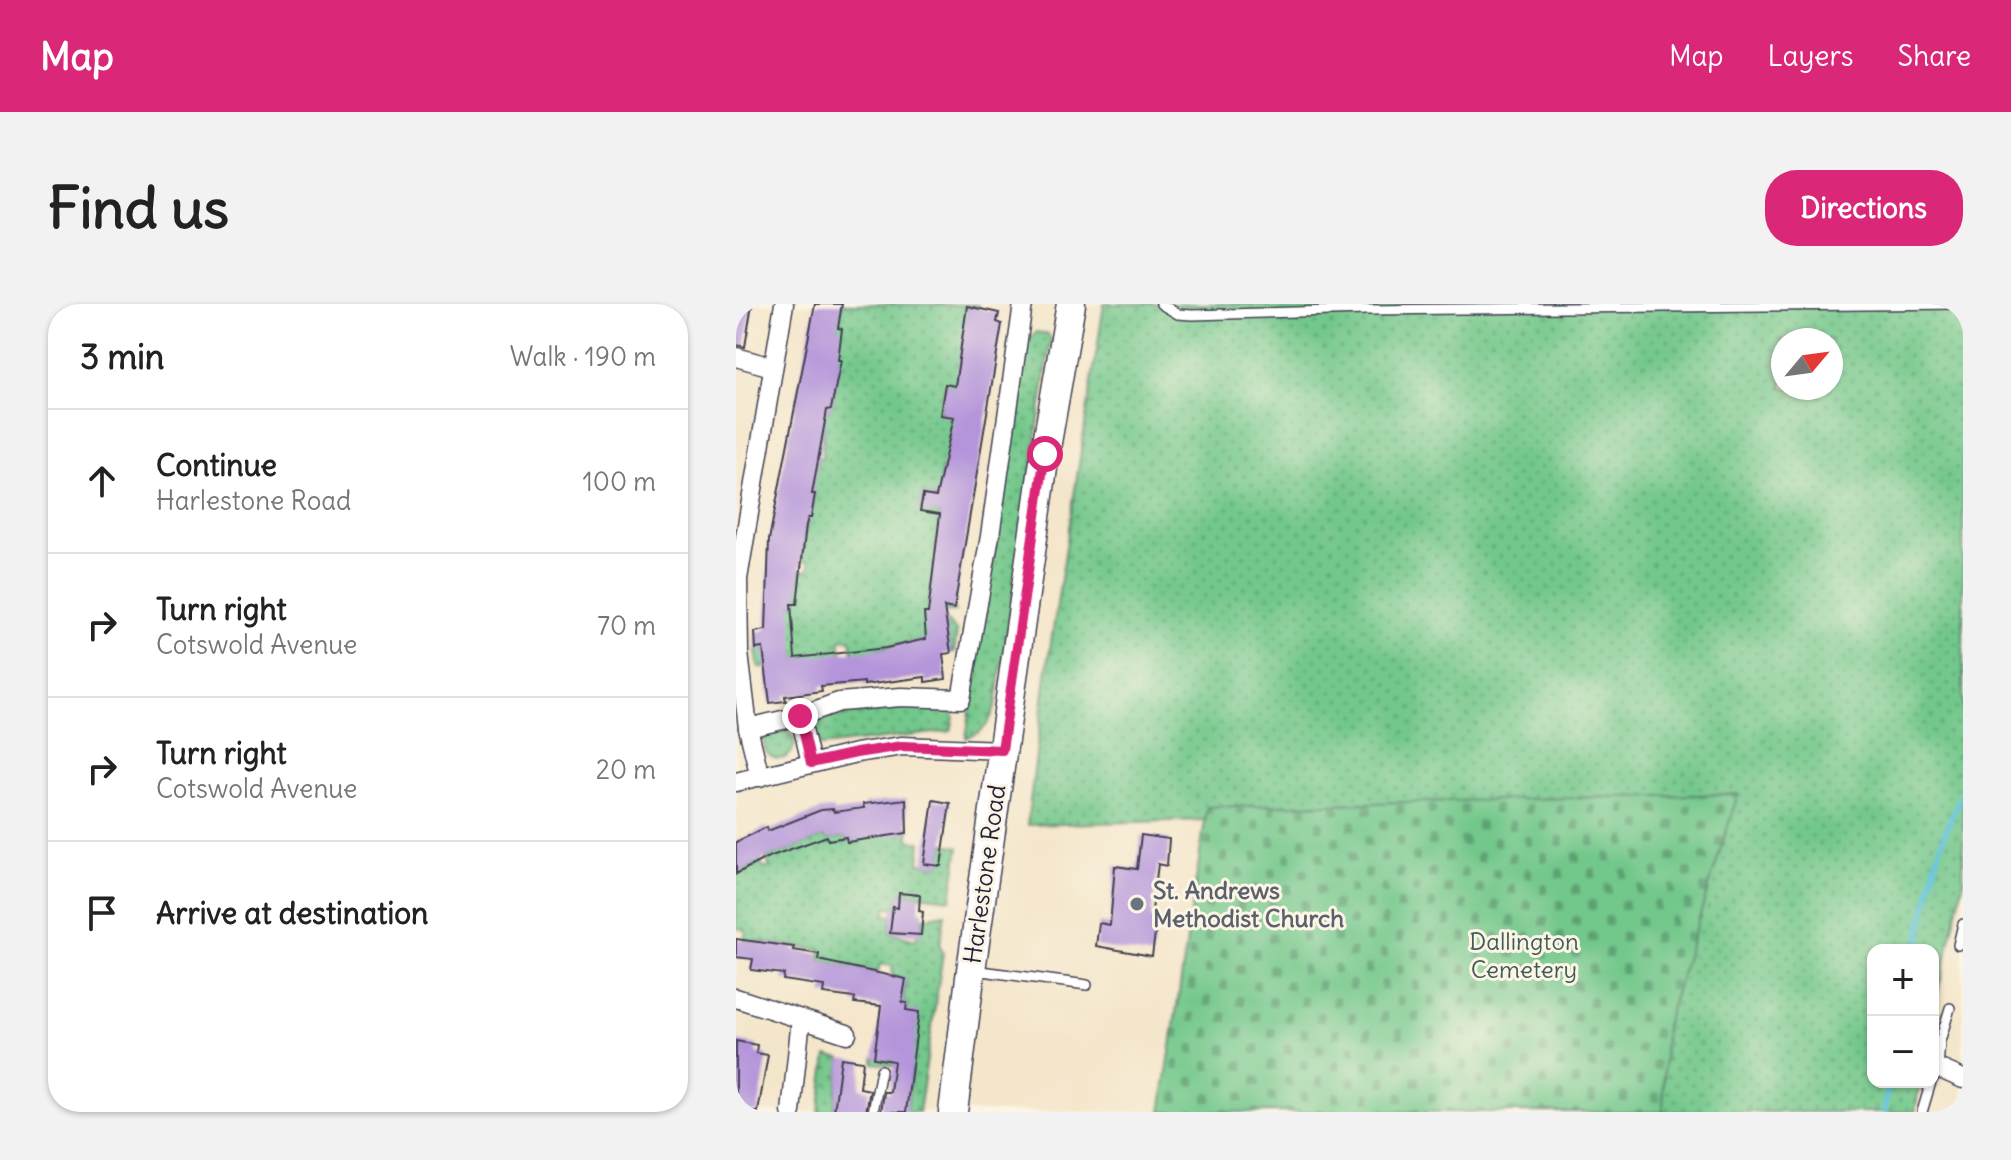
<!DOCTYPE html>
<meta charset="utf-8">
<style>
:root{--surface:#fff;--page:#f2f2f2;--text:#222;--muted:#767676;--line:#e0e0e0;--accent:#db2777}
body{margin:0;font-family:Delius,sans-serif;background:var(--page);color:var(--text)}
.controls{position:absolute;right:24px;bottom:24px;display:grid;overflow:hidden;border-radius:16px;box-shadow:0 2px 6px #0004}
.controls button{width:72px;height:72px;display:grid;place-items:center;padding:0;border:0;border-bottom:2px solid var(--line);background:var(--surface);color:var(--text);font:40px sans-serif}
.compass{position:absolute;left:1035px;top:24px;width:72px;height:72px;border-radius:50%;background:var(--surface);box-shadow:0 2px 6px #0004;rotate:61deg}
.stop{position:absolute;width:24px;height:24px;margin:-18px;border:6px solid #db2777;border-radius:50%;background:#fff}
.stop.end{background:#db2777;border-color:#fff;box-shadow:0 2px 8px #0008}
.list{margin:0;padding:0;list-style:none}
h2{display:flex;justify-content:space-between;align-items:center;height:104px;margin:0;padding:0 32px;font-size:34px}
h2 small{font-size:26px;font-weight:400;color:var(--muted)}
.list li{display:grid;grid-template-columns:52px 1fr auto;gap:24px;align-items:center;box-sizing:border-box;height:144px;padding:0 32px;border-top:2px solid var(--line)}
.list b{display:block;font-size:30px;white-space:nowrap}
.list p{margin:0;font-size:26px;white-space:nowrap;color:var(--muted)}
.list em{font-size:26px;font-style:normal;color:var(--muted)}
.icon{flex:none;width:44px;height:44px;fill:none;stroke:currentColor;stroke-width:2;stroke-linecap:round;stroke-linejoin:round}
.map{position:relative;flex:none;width:1227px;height:808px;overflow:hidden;border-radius:32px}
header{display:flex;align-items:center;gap:48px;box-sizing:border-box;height:112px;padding:0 40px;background:var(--accent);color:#fff}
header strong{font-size:38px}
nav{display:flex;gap:44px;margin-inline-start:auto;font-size:28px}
.intro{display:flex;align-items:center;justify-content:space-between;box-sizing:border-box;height:192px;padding:0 48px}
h1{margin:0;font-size:56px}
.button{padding:20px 36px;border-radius:32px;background:var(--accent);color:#fff;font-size:28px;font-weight:700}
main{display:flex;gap:48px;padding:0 48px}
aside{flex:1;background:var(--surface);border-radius:32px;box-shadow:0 2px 6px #0004}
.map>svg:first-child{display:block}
</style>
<header>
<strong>Map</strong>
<nav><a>Map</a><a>Layers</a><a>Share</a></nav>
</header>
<div class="intro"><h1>Find us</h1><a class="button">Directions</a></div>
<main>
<aside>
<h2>3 min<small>Walk · 190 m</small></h2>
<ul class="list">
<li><svg class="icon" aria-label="ahead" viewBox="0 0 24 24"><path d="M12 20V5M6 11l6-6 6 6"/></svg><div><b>Continue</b><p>Harlestone Road</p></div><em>100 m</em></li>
<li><svg class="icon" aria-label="right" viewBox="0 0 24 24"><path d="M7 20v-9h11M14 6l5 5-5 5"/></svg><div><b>Turn right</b><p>Cotswold Avenue</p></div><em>70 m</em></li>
<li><svg class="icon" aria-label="right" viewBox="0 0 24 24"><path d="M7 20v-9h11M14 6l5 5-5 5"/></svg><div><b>Turn right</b><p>Cotswold Avenue</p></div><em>20 m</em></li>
<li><svg class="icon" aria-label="arrive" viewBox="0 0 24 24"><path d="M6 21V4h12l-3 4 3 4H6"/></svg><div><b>Arrive at destination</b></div></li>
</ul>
</aside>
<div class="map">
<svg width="1227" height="808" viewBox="0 0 1227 808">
<defs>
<pattern id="grass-dots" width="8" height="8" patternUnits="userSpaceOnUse" patternTransform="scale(2)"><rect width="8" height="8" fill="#72c78b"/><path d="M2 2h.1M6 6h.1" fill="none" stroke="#5da173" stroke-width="1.8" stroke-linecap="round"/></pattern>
<pattern id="cemetery-stones" width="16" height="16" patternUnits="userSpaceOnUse" patternTransform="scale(2)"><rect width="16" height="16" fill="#72c78b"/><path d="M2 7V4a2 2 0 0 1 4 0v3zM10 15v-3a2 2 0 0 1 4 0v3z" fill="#5da173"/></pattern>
</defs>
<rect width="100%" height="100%" fill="#fcf5e5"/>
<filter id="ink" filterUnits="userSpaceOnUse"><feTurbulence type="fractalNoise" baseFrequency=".0125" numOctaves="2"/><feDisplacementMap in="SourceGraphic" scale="16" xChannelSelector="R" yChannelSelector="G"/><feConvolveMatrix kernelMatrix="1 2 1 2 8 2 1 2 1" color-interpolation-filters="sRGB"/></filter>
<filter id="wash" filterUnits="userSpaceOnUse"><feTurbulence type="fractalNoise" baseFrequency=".006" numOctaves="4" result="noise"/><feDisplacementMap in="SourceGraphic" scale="32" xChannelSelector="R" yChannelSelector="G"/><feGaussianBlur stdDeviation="1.8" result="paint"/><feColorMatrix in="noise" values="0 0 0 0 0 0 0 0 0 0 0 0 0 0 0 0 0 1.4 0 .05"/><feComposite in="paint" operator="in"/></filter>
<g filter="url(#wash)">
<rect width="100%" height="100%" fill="#f4e6cb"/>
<g fill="url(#grass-dots)" stroke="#4a7463" stroke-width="2" fill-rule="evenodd">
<path d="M106 0 242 1 241 4 231 2 233 84 209 81 204 110 230 115 220 131H214L208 165H205L203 194 187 191 184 206 204 210 199 251 222 255 199 258 193 300 218 305 219 308 189 309 213 319 221 328 218 348 215 349 212 333C179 337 147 339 118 356L115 335 104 336 106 353 50 354 25 364 22 362 20 345 55 300H61L64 267 73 266V257H65L72 214H75L79 191 75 190 82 154H86L89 107 95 104 104 56 101 55V24Z"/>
<path d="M368 0H1227V581L1197 710V646H1137V778H1184L1179 808H927L929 722 1001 490 471 503 469 516 291 521 311 364ZM1047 36H1095V84H1047Z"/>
<path d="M300 28 312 30 315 35 260 401C254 418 249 429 230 434L288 50 293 35Z"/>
<path d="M171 403 204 404 215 408 218 413 215 427 85 442 76 434 77 419 81 415Z"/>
<circle cx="43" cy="440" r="15"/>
<path d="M170 522 173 523V536L185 538 183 559 204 562 208 540 223 543 215 595 164 589 161 604 150 603 149 611 156 612 154 629 180 636 182 630H185L187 614 209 610 204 641 207 649 183 808H170L176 764 138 759V754L157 757 170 706 171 699 167 698 170 675 156 672 157 662 144 660 142 669 84 657 85 646 19 637 8 639 10 626 0 624V570L18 561 10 545H18L28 565 34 563 30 554 88 533 92 536 110 533 111 538Z"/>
<path d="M91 752 105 754 98 808H83Z"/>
</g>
<path fill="url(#cemetery-stones)" stroke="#4a7463" stroke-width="2" d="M1002 490 929 722 927 808H425L471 503Z"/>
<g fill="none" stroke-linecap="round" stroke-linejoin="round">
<g stroke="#58c0d5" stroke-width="6">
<path d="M1181 646C1193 592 1200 537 1227 489"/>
<path d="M1148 808 1153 778"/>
</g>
</g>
<g id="blocks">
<g fill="#b494da">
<path d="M0 0H16L9 43 0 41Z"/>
<path d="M79 0H106L102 24 106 25 102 56H105L95 105 91 106 76 190H79L75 214H72L70 221 61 300H55L59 354 150 344 190 335 188 309H192L204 210 184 207 187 191 200 193 218 113 204 111 209 80 219 82 231 2 263 9 261 18 266 20 218 305 208 303 215 349 207 350 210 375 189 378V373L128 381V378L85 382 86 387 49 392 50 397 34 399 27 344 20 345 19 328 30 326 33 236Z"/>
<path d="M170 495 171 529 111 538 110 533 92 536 91 532 30 554 0 570V538L31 523 32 527 85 506 97 505 98 508 128 504 127 500Z"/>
<path d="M197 496 214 499 205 562 188 560Z"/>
<path d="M405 531 433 535 431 562 422 560 415 614 421 615 416 652 360 642 363 619 374 621 379 562 401 565Z"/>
<path d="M163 589 184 591 183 607 187 608 185 631 154 629 157 603 162 604Z"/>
<path d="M0 635 58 643 57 646 83 650 82 656 170 675 166 698 171 699 170 706 183 708 170 808H145L148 788H154L158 757 138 754 145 702 118 699 119 694 87 690 88 682 47 676 48 670 15 666 17 655 0 653Z"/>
<path d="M0 737 21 741 20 749 32 751 22 808H0Z"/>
<path d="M105 754 127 757 124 784 134 786 130 808H98Z"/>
</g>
</g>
</g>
<g filter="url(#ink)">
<use href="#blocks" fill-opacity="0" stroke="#423f51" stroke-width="2"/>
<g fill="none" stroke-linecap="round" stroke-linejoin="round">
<defs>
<g id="lane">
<path d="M425 0 442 10 456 11 631 6 1227 0"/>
<path d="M1222 641 1227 620"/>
<path d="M238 666 351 681"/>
<path d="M1197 775 1202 764 1204 737 1214 704"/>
<path d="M137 808 145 766"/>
<path d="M1186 808 1195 778"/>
</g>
<g id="street">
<path d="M0 53 36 63"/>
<path d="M64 412 75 459"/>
<path d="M12 424 64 412 103 398 165 393 225 395 254 232 287 0"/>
<path d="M24 473 12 424 3 349 2 275 48 0"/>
<path d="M0 478 120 449 166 442 266 446"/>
<path d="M0 694 65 715"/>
<path d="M1202 764 1227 775"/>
<path d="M55 808 65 715 111 730"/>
</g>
<path id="primary" d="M217 808 235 666 309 150 335 0"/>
</defs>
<use href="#lane" stroke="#423f51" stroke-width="12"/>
<use href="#street" stroke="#423f51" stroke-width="21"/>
<use href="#primary" stroke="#423f51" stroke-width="31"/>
<use href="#lane" stroke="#fff" stroke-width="9"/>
<use href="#street" stroke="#fff" stroke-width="18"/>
<use href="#primary" stroke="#fff" stroke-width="28"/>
</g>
</g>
<g fill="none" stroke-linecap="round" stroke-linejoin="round" filter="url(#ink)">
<path stroke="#db2777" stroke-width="10" d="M64 412 75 459 120 449 166 442 266 446 309 150"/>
</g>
<circle fill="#6b7280" stroke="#fcf5e5" stroke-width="3" cx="401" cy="600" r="8"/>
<g text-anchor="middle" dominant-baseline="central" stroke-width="6" stroke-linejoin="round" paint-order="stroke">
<g font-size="24" fill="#22223b" stroke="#fcf5e5">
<text transform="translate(248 570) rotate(-82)">Harlestone Road</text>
</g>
<g font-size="24" font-weight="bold" fill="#5b616d" stroke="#fcf5e5" text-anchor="start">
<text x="417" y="586">St. Andrews<tspan x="417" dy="28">Methodist Church</tspan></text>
</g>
<g font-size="24" fill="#3e5c57" stroke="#fcf5e5">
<text x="788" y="637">Dallington<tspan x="788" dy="28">Cemetery</tspan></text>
</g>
</g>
</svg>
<div class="controls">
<button>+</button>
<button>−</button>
</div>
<svg class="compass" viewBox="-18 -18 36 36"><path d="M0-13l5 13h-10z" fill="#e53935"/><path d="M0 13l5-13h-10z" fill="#767676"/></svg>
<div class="stop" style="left:309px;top:150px"></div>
<div class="stop end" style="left:64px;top:412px"></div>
</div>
</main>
